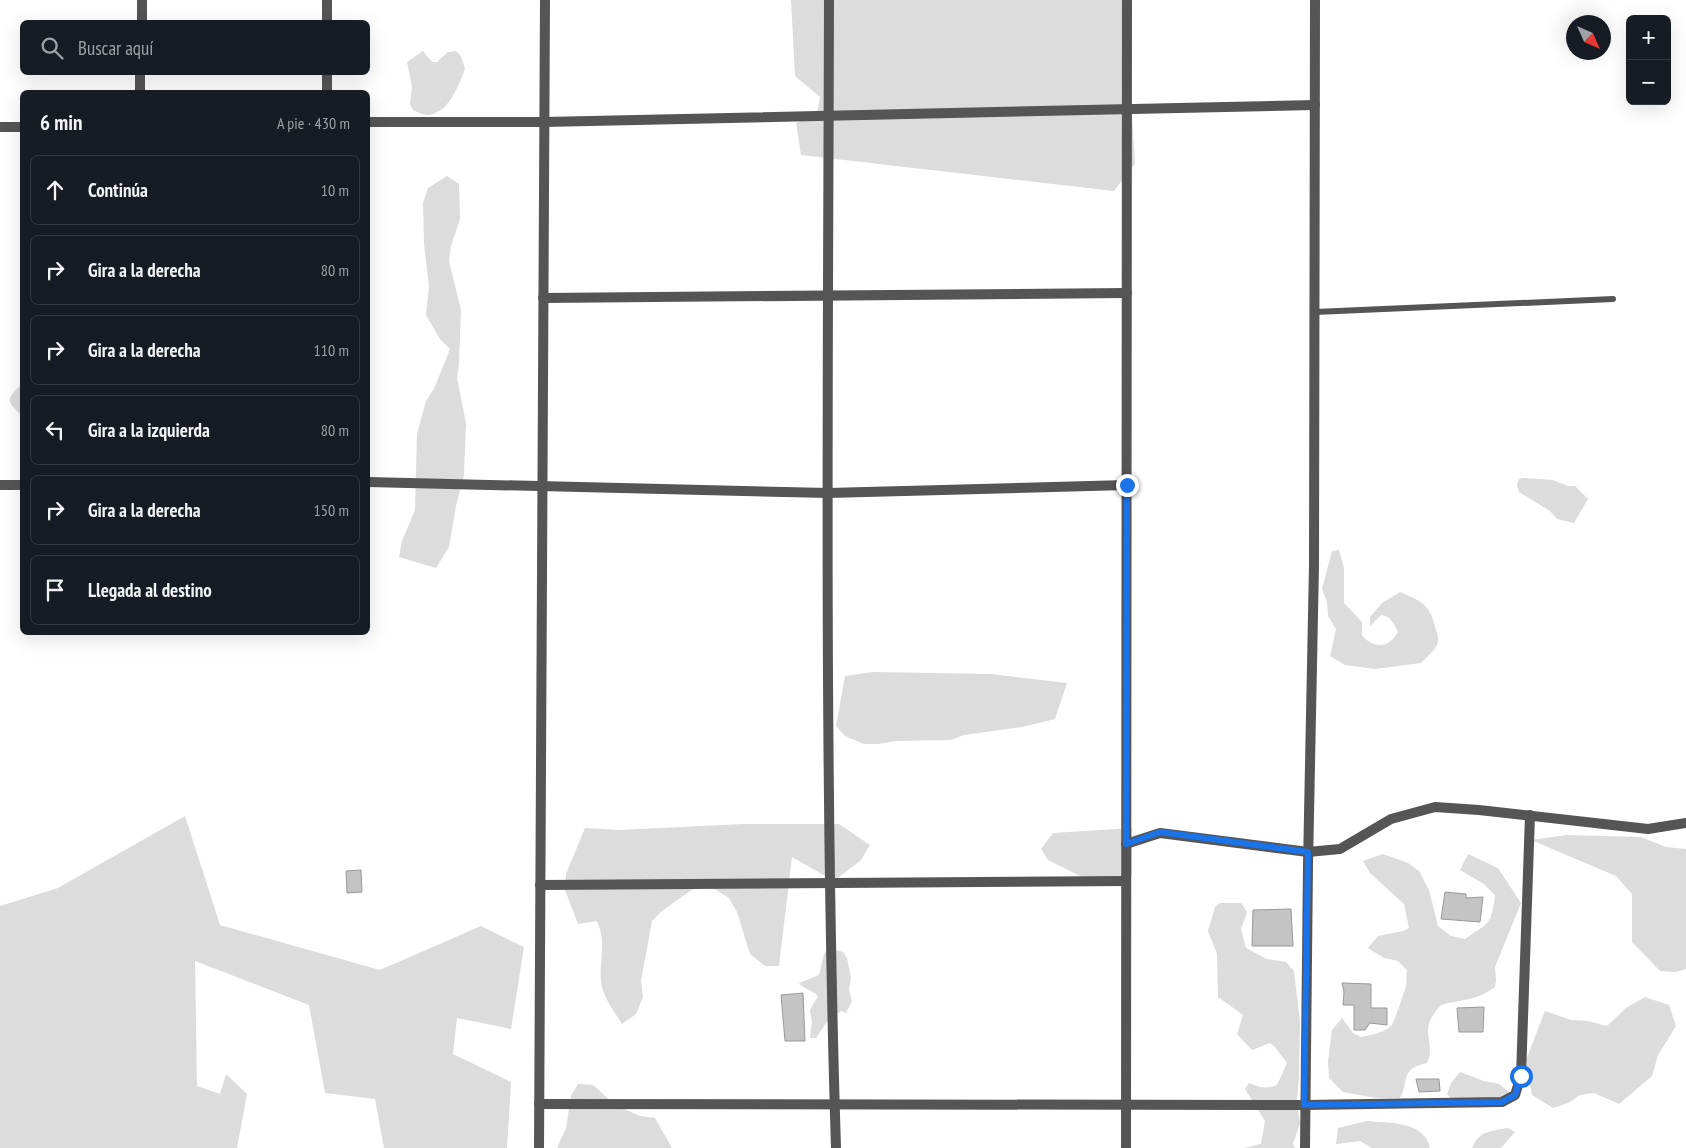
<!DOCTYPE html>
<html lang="es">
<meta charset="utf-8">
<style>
:root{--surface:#171b24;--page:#242831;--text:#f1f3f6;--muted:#9ea1a6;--line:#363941}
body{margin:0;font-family:"PT Sans Narrow",sans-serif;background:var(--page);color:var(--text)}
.controls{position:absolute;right:15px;top:15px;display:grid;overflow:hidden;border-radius:8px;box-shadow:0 5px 20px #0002}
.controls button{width:45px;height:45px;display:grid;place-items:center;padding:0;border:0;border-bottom:1px solid var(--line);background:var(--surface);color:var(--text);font:25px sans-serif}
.compass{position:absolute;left:1566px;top:15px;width:45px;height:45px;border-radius:50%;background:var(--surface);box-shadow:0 5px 20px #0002;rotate:135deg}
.stop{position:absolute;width:15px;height:15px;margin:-11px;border:4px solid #1a73e8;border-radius:50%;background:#fff}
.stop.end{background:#1a73e8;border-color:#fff;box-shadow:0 1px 5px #0008}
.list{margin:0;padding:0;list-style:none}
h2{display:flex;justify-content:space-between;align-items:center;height:65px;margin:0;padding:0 20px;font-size:21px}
h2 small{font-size:16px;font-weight:400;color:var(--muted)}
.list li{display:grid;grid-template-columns:32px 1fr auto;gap:15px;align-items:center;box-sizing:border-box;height:70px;margin:0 10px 10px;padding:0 10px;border:1px solid var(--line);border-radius:8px}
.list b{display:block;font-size:19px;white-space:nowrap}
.list em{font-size:16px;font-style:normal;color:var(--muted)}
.icon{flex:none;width:28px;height:28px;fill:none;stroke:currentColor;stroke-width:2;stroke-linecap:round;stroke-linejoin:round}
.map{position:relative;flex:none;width:1686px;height:1148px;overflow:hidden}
.search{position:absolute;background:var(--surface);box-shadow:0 5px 20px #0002;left:20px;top:20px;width:350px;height:55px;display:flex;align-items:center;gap:12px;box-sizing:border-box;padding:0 18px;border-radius:8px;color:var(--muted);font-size:19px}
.panel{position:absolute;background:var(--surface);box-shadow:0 5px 20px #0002;left:20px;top:90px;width:350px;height:545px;border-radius:8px}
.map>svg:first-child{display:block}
</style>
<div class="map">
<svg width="1686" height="1148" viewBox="0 0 1686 1148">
<rect width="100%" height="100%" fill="#fff"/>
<g fill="#dcdcdc">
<path d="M791 0H1125L1135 164 1114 191 801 155 796 123 817 113 820 97 795 76Z"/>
<path d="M423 51 432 62H437L448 52 456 51 461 56 465 69C458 86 450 112 428 115 423 115 417 112 413 110L410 104 412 86 407 62Z"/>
<path d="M447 176 459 184 460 219 451 246 449 261 461 310 459 363 457 378 466 423 464 475 456 506 449 547 436 568 399 557 402 541 415 510 417 434 426 401 434 389 450 349 440 339 426 315 429 287 424 244 423 203 428 188Z"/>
<path d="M22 384V416C6 400 5 400 22 384Z"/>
<path d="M1523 478 1553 480 1568 486H1575L1588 499 1574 523 1557 519 1550 511 1519 492 1517 485 1519 479Z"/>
<path d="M1339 550 1344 568V603L1362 622V636C1376 649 1388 648 1398 632 1394 624 1391 616 1381 615L1370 626V617L1382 603 1400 592C1423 602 1430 604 1436 630 1438 635 1439 640 1437 645 1434 652 1425 658 1421 663L1375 669 1345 665 1330 656 1336 629 1328 616 1327 602 1322 589 1332 551Z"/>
<path d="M873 672 991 674 1067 683 1055 719 1022 727 964 735 951 740 896 741 878 744H864L845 736 836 726 845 676Z"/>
<path d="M185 816 220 925 380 970 481 926 524 947 511 1029 457 1018 453 1054 511 1082 507 1148H384L375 1099 325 1093 309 1005 195 961 197 1086 220 1094 226 1074 247 1094 237 1148H0V906L58 888Z"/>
<path d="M743 824H839L870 845 861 860 834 881 792 857 779 966H765L750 954 737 912 729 898 703 882 662 911 652 921 641 981 643 997 636 1014 622 1024C614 1011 603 997 601 982 599 959 607 944 597 921L578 924 565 890 566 874 585 828 619 830Z"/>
<path d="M1132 828V876L1102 883 1086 879 1048 860 1041 849 1053 833Z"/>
<path d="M1567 835 1641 837 1666 847 1686 849V969L1676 972 1660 971 1632 942V894L1616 876 1531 840Z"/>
<path d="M1383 854 1408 863 1419 871 1429 890 1438 926 1451 936 1465 939C1488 923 1492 925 1495 895L1484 884 1460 870 1468 854 1498 868 1521 903 1495 967 1496 980 1495 987C1477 1001 1462 999 1441 1005 1435 1012 1428 1020 1428 1030 1428 1043 1433 1050 1427 1063 1399 1069 1410 1080 1400 1098H1376L1343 1092 1329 1078 1328 1061 1332 1030 1342 1018 1353 1033 1361 1037C1371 1035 1383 1033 1391 1026 1394 1024 1404 992 1406 986 1407 981 1406 975 1407 970L1398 961 1384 958 1368 948 1378 936 1403 931 1409 928 1404 904 1370 873 1363 861Z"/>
<path d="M1220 903H1241L1247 912 1241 929 1246 948 1267 959 1286 962 1294 971 1300 1022 1299 1077 1297 1101 1300 1123 1293 1144 1295 1148H1244L1261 1144 1265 1121 1245 1089 1249 1083C1259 1087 1266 1090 1277 1085L1287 1063 1275 1047 1270 1043 1252 1050 1237 1034 1243 1015 1218 997 1217 954 1208 931 1215 907Z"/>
<path d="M828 948 843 952 847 958 851 978 849 989 852 1001 846 1013 842 1011 830 1017 816 1038H810L812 1022 810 1010 818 996C813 990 804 990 799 983L819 975 824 954Z"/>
<path d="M1645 997 1669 1005 1676 1026 1658 1055 1652 1076 1619 1104 1594 1093 1580 1095 1568 1103 1553 1108 1532 1095 1526 1060 1545 1011 1571 1020 1588 1021 1607 1026 1626 1008Z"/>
<path d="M1460 1072 1484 1081 1499 1084 1509 1092 1505 1105C1483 1107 1463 1113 1447 1094L1451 1083Z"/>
<path d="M578 1084 593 1085 615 1105 640 1116 655 1118 672 1148H557L566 1128 571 1096Z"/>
<path d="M1367 1121C1388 1123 1425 1121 1430 1148H1372L1360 1141 1336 1144 1338 1128Z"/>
<path d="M1508 1128 1515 1132 1501 1148H1472C1479 1131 1490 1131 1508 1128Z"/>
</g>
<g fill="#c4c4c4" stroke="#999">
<path d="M361 870 362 892 347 893 346 871Z"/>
<path d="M1445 892 1466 894V898L1483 897 1480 922 1441 919Z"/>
<path d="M1291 909 1293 946H1252L1253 910Z"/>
<path d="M1342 983 1371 984V1008H1387V1025L1370 1023 1365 1030H1354V1005H1343L1344 992Z"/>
<path d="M803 993 805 1041H785L781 995Z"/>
<path d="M1484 1007 1483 1032H1459L1457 1008Z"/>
<path d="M1416 1079H1439L1440 1091 1419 1092Z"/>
</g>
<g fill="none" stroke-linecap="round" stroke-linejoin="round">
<path stroke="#555" stroke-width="6" d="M1315 312 1613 299"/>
<g stroke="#555" stroke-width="10">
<path d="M327 0V22"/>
<path d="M829 0C828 383 824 766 836 1148"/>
<path d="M142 22V0"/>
<path d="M327 72V92"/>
<path d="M140 92V72"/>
<path d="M368 122H544L1315 105"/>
<path d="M0 127H22"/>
<path d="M543 298 1127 293"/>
<path d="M368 482 828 493 1127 485"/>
<path d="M0 485H22"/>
<path d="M1126 844 1160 833 1308 852 1340 849 1391 819 1435 807 1479 810 1648 829 1686 823"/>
<path d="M540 885 1126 881"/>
<path d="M539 1104 1304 1105 1502 1102 1515 1095 1521 1076 1530 815"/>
<path d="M539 1148 545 0"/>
<path d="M1126 1148 1127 0"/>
<path d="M1305 1148 1308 865 1314 565 1315 0"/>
</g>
</g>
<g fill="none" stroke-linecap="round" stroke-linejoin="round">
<path stroke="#1a73e8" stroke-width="6" d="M1127 485 1126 844 1160 832 1308 852 1304 1105 1502 1102 1515 1095 1521 1076"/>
</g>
</svg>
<div class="controls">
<button>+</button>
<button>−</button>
</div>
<svg class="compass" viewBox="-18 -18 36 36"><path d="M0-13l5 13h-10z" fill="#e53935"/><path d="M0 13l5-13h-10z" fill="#9ea1a6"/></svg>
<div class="stop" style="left:1521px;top:1076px"></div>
<div class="stop end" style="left:1127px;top:485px"></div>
<div class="search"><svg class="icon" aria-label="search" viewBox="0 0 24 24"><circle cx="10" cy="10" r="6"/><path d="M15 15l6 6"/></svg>Buscar aquí</div>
<section class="panel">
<h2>6 min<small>A pie · 430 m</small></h2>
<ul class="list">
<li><svg class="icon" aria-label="ahead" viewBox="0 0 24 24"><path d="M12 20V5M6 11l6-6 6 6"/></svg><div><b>Continúa</b></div><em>10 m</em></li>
<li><svg class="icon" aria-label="right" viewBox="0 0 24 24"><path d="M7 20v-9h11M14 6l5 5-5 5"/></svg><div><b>Gira a la derecha</b></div><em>80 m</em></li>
<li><svg class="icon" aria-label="right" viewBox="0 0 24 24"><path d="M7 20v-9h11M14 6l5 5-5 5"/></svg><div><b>Gira a la derecha</b></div><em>110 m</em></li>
<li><svg class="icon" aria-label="left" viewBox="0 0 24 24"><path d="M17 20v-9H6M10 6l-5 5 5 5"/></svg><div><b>Gira a la izquierda</b></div><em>80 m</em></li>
<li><svg class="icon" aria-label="right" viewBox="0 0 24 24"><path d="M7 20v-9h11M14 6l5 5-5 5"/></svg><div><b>Gira a la derecha</b></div><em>150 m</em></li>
<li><svg class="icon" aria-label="arrive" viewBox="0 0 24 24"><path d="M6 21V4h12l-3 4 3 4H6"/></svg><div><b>Llegada al destino</b></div></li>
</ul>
</section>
</div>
